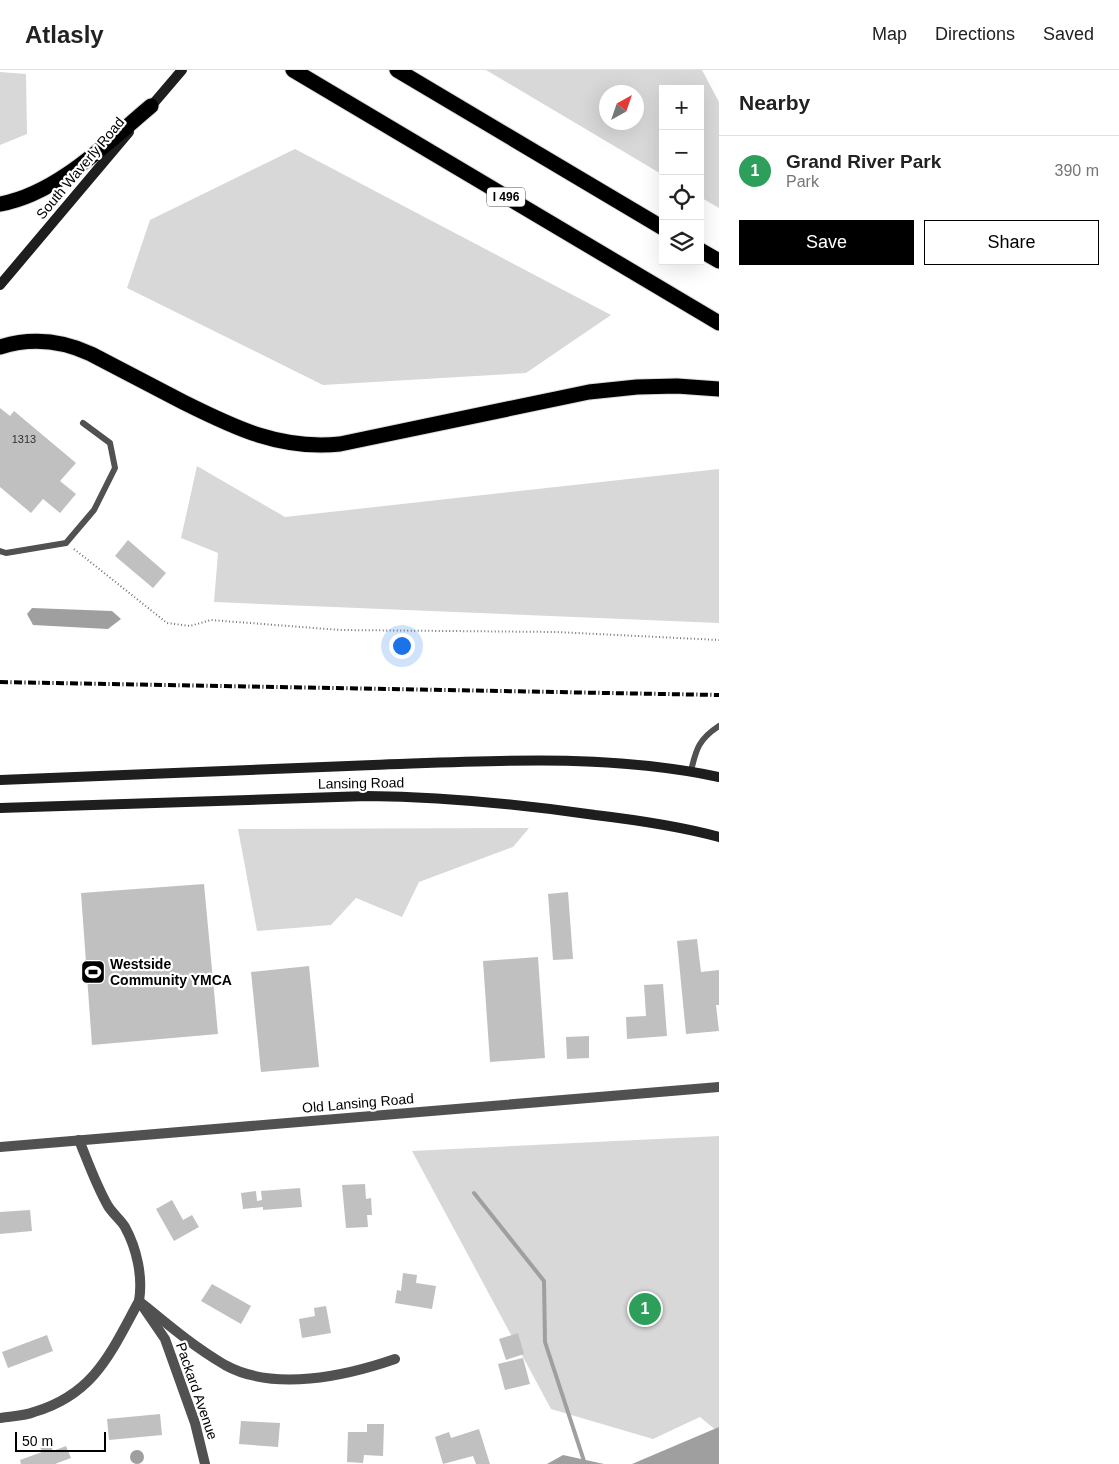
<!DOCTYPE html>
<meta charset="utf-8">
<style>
:root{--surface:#fff;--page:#f6f6f6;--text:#222;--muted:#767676;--line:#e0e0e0;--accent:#000}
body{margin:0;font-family:Arial,sans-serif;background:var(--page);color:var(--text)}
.controls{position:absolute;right:15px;top:15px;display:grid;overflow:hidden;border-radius:0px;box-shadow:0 5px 20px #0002}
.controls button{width:45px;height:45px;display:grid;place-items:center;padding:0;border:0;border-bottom:1px solid var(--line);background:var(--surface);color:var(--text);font:25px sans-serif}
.compass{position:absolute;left:599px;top:15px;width:45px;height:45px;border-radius:50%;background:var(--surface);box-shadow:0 5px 20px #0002;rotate:40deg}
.scale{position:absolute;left:15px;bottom:12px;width:91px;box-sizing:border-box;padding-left:5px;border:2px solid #000;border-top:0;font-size:14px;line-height:18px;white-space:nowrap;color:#000;-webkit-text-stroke:4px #fff;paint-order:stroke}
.you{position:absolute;left:401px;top:575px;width:18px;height:18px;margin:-12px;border:4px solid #fff;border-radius:50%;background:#1a73e8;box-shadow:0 0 0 8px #1a73e833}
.badge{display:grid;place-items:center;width:32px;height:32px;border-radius:50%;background:var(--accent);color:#fff;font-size:16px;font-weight:700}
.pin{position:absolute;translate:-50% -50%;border:2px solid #fff;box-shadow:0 1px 5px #0006}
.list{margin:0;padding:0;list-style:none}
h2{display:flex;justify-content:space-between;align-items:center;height:65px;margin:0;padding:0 20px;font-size:21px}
h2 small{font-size:16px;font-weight:400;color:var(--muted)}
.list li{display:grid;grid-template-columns:32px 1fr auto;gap:15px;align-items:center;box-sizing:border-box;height:70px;padding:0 20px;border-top:1px solid var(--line)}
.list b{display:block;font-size:19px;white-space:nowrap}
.list p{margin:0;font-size:16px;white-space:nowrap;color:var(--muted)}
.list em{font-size:16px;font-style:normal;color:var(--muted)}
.actions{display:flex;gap:10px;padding:15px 20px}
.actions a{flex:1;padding:11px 0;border:1px solid var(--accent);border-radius:0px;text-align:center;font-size:18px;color:var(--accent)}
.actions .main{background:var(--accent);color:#fff}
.icon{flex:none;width:28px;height:28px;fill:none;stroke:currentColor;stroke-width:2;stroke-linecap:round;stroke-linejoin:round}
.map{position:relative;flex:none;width:719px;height:1394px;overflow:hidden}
header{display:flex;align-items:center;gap:30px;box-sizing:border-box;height:70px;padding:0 25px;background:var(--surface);border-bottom:1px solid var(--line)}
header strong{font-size:24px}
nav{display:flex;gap:28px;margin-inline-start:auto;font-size:18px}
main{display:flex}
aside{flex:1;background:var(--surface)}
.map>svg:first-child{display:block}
</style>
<header>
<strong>Atlasly</strong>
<nav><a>Map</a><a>Directions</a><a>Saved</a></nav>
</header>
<main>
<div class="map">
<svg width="719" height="1394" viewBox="0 0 719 1394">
<rect width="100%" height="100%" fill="#fff"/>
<g fill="#d8d8d8" fill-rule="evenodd">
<path d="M486 0H702L719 32V138L700 127V19H663V105ZM636 22V52H606V22Z"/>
<path d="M0 2 26 4 27 64 0 75Z"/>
<path d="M295 79 611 245 526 303 323 315 127 218 150 150Z"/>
<path d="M197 396 285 447 719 399V553L214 532 218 483 181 468Z"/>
<path d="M529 758 513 777 419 812 402 847 356 828 331 855 257 861 238 759Z"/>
<path d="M719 1066V1361H717L700 1347 653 1369 551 1339 412 1081Z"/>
</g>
<g fill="#9f9f9f">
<path d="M32 538 112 541 121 549 108 559 33 555 27 544Z"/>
<path d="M719 1357V1394H632Z"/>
<circle cx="137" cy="1387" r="7"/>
<path d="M563 1385 604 1394H547Z"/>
</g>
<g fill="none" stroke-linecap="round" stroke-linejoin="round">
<path stroke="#9f9f9f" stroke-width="4" d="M474 1123 544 1211 545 1272 585 1394"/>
</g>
<g fill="#c0c0c0">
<path d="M0 338 10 346 14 341 76 393 60 411 76 424 60 443 43 429 31 443 0 417Z"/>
<path d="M128 470 166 503 153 518 115 486Z"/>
<path d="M204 814 218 964 92 975 81 823Z"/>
<path d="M568 822 573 889 553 890 548 824Z"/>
<path d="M697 869 701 902 719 900V935H716L719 961 686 964 677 871Z"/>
<path d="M538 887 545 988 490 992 483 891Z"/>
<path d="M309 896 319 997 261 1002 251 902Z"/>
<path d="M663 914 667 966 627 969 626 947 646 946 644 915Z"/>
<path d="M589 966V988L567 989 566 967Z"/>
<path d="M365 1114 366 1129 371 1128 372 1145H367L368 1157 346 1158 342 1115Z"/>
<path d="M300 1118 302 1137 263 1140V1137L243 1139 241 1123 256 1121 257 1131 262 1130 261 1121Z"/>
<path d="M172 1130 183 1150 192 1145 199 1157 174 1171 156 1139Z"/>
<path d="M30 1140 32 1161 0 1164V1142Z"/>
<path d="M403 1203 417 1205 416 1213 436 1216 432 1239 395 1233 397 1220 401 1221Z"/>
<path d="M212 1214 251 1236 241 1254 201 1231Z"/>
<path d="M326 1236 331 1263 302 1268 299 1249 315 1246 314 1238Z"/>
<path d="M518 1263 524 1284 506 1290 499 1269Z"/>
<path d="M47 1265 53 1281 8 1298 2 1282Z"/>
<path d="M523 1288 530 1314 505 1320 498 1294Z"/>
<path d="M160 1344 162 1365 109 1370 107 1349Z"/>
<path d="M241 1351 280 1353 278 1377 239 1374Z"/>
<path d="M367 1354H384L383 1386 364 1385 363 1393 347 1392 348 1362H367Z"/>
<path d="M479 1359 490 1394H476L473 1386 443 1394 435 1367 449 1362 451 1368Z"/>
<path d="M50 1374 53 1381 66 1376 71 1388 55 1394H21L20 1390 42 1382 40 1377Z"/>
</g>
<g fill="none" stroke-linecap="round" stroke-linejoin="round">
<defs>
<g id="motorway">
<path d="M293 0 719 253"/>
<path d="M397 0 663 158"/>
<path d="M0 134C57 124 108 72 151 36"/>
<path d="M700 180 719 191"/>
<path d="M0 277C32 267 61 270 91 284 122 300 152 316 183 332 235 358 280 380 340 374L589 322 637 317 677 316 719 319"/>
</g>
</defs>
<use href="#motorway" stroke="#dbdbdb" stroke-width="17"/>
<path stroke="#737373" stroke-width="2" stroke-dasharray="1 2.5" stroke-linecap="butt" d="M74 479 167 553 190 556 211 550 340 560 556 562 719 570"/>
<g stroke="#515151" stroke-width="6">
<path d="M0 481 6 483 66 473 94 440 115 398 110 373 83 353"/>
<path d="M691 701C696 679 699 669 719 656"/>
</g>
<g stroke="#515151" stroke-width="10">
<path d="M79 1070C88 1092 96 1115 108 1136 113 1144 121 1150 125 1157 137 1179 143 1207 139 1231L165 1269 195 1353 205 1394"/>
<path d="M0 1077 719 1017"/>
<path d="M0 1348C11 1346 24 1346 34 1342 95 1324 111 1282 139 1231 167 1254 194 1277 225 1295 274 1322 346 1306 395 1289"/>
</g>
<g stroke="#1e1e1e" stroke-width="10">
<path d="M147 41 182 0"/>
<path d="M0 215 129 62"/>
<path d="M0 710C124 705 249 700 373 695 489 691 605 683 719 707"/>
<path d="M0 738 367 726C444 727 519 734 595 745 637 750 679 756 719 767"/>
</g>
<use href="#motorway" stroke="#000" stroke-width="15"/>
<path stroke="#000" stroke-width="4" stroke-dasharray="8 2.5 1 2.5" stroke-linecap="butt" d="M0 612 719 625"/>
</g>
<defs>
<symbol id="stadium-square" viewBox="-11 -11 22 22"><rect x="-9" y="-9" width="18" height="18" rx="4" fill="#000" stroke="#fff"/><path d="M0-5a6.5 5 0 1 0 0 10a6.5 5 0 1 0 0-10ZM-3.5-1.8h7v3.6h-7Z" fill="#fff"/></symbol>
</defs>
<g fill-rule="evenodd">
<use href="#stadium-square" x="79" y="888" width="28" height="28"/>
</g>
<g text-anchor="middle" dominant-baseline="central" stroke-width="4.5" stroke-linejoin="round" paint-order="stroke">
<g font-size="11" fill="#303030">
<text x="24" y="369">1313</text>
</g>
<rect fill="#fff" stroke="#4c4c4c" stroke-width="1" x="487" y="117.5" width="38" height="19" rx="4"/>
<g font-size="12" font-weight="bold" fill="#000">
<text x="506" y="127">I 496</text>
</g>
<g font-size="14" fill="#000" stroke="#fff">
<text transform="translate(80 98) rotate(-50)">South Waverly Road</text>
<text transform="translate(361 713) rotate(-1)">Lansing Road</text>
<text transform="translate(358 1033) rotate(-5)">Old Lansing Road</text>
<text transform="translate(197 1321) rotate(71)">Packard Avenue</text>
</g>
<g font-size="14" font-weight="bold" fill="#000" stroke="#fff" text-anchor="start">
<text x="110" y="894">Westside<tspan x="110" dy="16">Community YMCA</tspan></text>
</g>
</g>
</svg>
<div class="controls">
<button>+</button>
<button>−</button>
<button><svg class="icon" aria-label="locate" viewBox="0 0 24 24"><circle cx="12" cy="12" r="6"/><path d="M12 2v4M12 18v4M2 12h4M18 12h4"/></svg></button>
<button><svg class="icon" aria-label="layers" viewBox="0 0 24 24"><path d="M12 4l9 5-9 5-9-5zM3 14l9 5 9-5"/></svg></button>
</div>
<svg class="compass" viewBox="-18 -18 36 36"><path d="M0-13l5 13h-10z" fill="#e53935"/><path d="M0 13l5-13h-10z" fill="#767676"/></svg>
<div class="scale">50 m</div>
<div class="you"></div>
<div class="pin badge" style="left:645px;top:1239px;background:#2e9e5b">1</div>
</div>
<aside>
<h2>Nearby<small></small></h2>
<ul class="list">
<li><span class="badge" style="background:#2e9e5b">1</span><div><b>Grand River Park</b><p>Park</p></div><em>390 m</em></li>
</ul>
<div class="actions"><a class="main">Save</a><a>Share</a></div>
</aside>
</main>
